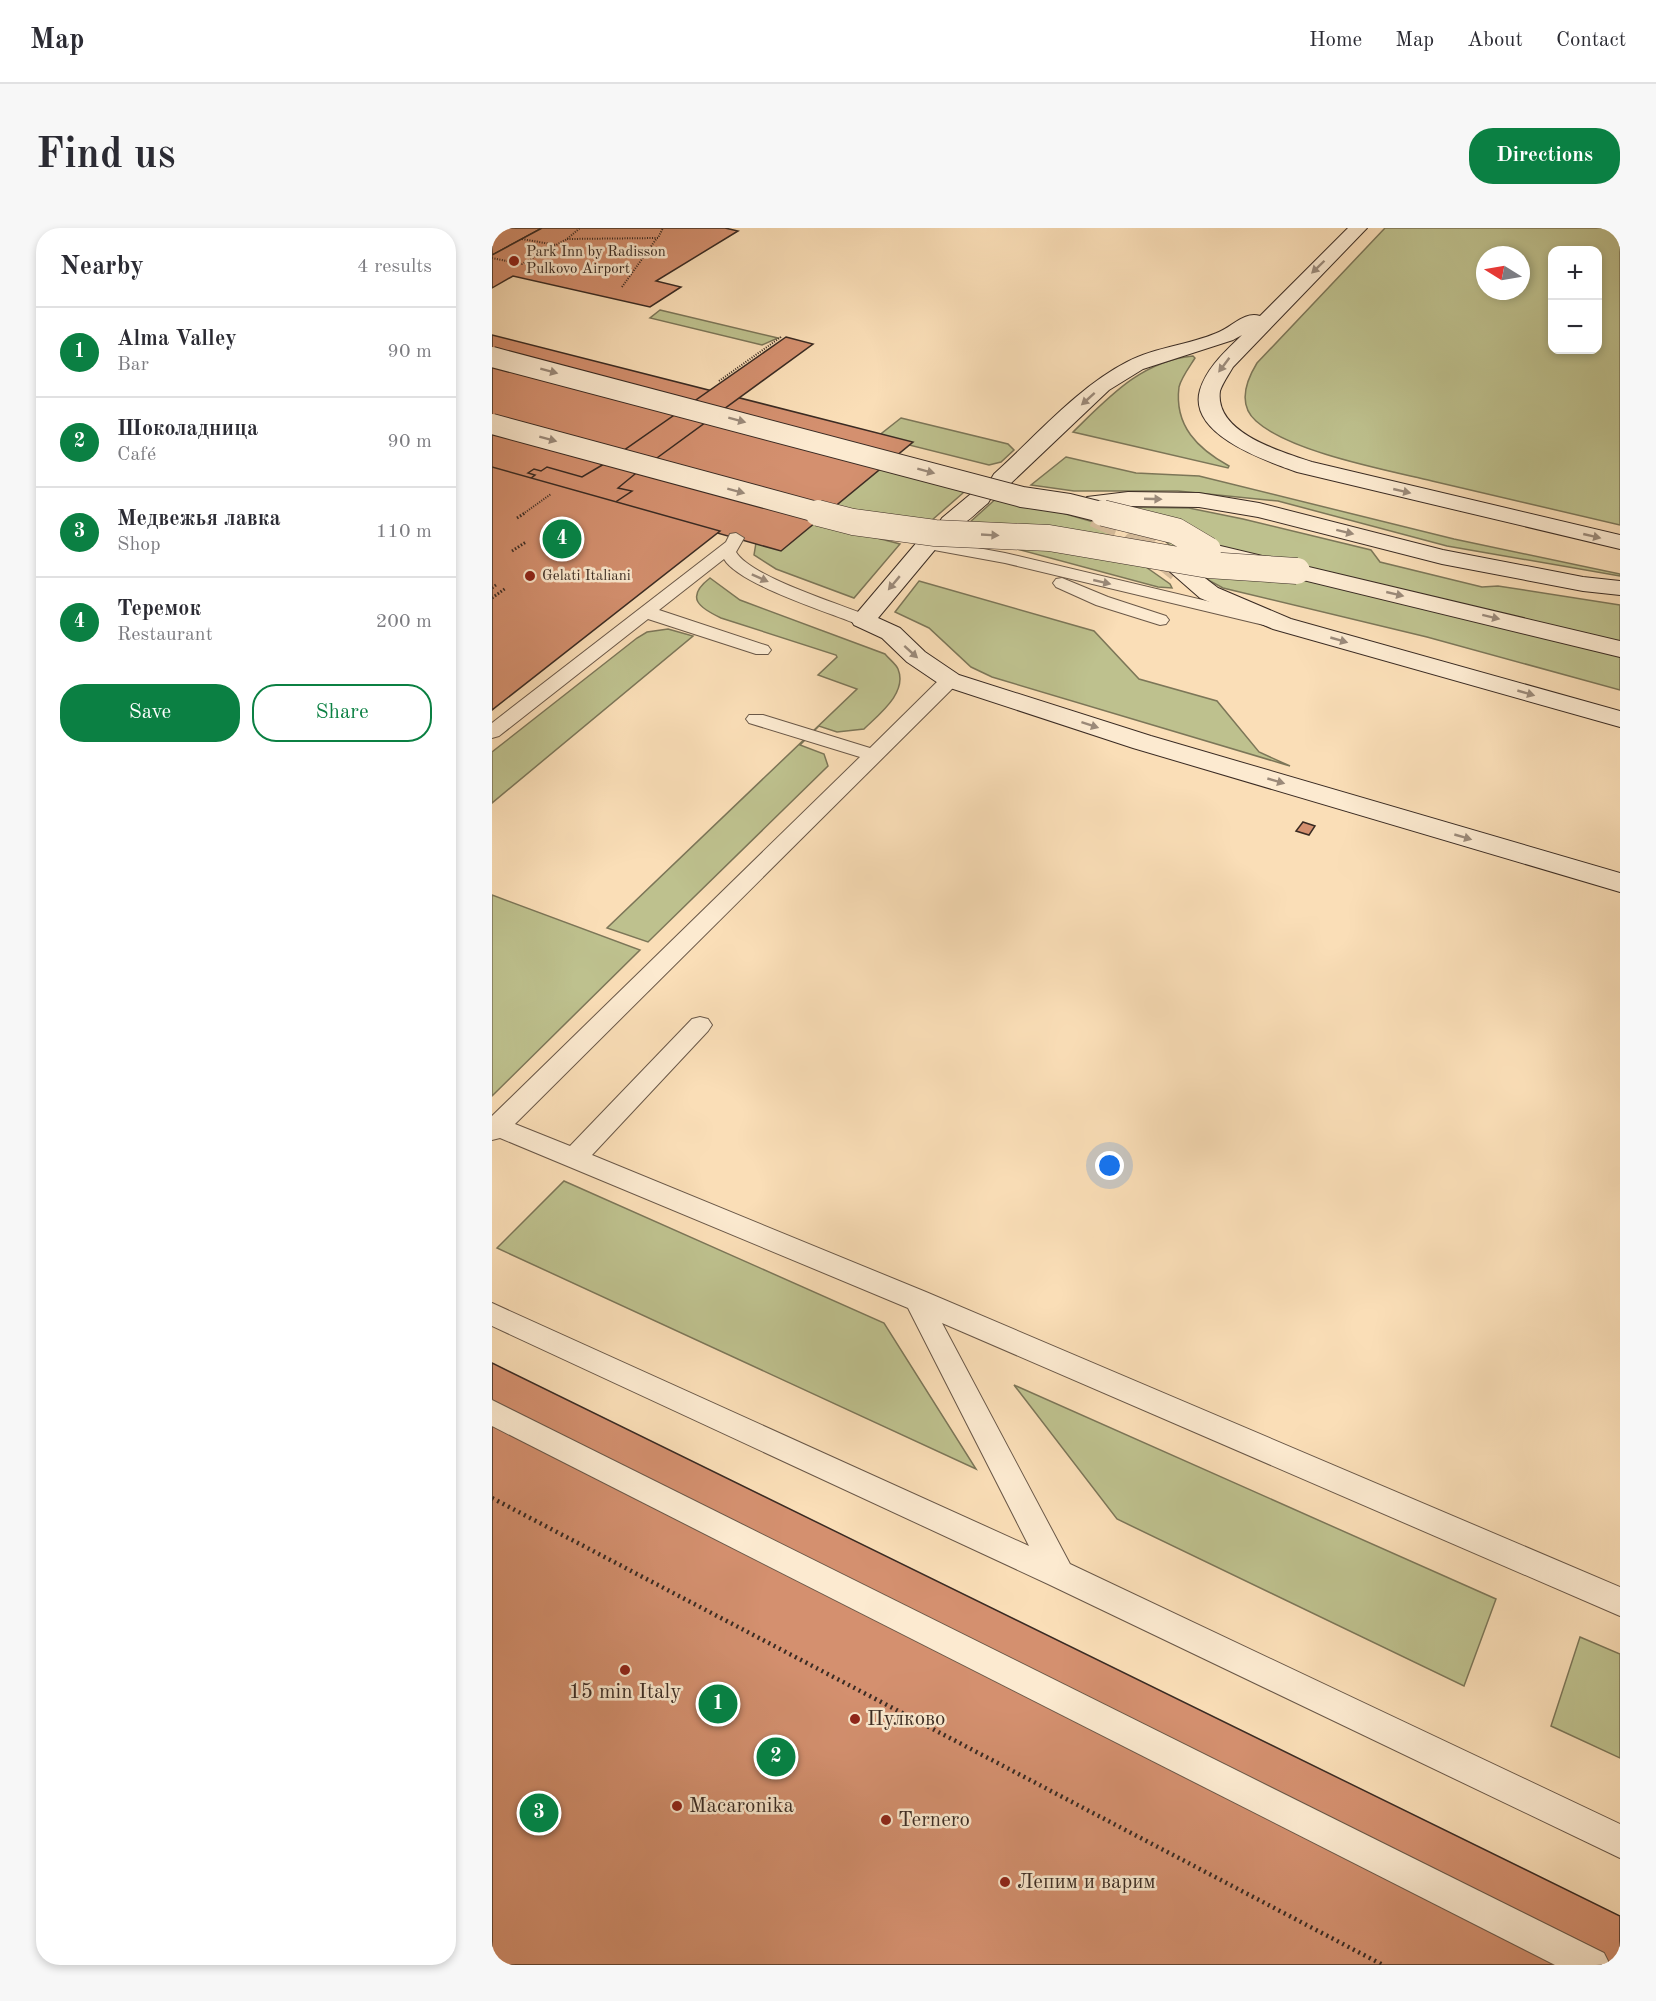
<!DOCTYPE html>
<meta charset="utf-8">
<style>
:root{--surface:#fff;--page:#f7f7f7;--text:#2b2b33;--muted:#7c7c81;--line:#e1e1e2;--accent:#0b8043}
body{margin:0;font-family:"Old Standard TT",serif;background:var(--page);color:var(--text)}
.controls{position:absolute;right:18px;top:18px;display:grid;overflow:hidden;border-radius:12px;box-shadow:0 3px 9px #0003}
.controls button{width:54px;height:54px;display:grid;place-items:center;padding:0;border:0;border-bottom:2px solid var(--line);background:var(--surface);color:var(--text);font:30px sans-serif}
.compass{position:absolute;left:984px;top:18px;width:54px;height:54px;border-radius:50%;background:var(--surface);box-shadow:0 3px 9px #0003;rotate:281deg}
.you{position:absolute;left:618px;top:938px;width:21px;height:21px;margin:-15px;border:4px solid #fff;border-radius:50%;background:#1a73e8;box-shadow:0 0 0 9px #1a73e833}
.badge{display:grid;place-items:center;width:39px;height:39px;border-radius:50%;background:var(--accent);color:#fff;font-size:20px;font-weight:700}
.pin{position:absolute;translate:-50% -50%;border:3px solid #fff;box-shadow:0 2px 6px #0006}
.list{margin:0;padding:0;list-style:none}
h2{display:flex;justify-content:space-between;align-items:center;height:78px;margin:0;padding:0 24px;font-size:26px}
h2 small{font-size:20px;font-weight:400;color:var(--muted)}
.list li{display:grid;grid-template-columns:39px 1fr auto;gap:18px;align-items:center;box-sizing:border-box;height:90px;padding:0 24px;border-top:2px solid var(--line)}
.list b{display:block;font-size:22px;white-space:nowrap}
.list p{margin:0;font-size:20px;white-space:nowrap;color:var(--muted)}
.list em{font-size:20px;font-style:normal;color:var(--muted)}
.actions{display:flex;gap:12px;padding:18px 24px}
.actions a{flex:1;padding:14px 0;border:2px solid var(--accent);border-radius:24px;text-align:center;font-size:21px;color:var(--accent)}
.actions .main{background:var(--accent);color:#fff}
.map{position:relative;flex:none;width:1128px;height:1737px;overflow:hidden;border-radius:24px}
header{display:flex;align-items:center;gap:36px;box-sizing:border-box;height:84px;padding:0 30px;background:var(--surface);border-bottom:2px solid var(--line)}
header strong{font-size:28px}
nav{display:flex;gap:33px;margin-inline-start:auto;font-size:21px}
.intro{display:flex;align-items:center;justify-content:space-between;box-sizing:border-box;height:144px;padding:0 36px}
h1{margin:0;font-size:42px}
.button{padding:15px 27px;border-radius:24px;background:var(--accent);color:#fff;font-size:21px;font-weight:700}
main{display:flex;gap:36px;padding:0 36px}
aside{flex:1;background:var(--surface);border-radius:24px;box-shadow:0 3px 9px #0003}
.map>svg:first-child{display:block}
</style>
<header>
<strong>Map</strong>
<nav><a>Home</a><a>Map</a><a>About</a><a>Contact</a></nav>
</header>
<div class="intro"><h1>Find us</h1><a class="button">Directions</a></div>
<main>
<aside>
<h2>Nearby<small>4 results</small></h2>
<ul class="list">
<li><span class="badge">1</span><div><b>Alma Valley</b><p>Bar</p></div><em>90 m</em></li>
<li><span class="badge">2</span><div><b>Шоколадница</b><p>Café</p></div><em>90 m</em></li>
<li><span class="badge">3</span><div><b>Медвежья лавка</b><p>Shop</p></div><em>110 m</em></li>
<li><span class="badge">4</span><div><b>Теремок</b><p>Restaurant</p></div><em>200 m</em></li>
</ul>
<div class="actions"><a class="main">Save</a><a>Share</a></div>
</aside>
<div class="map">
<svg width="1128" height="1737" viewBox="0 0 1128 1737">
<rect width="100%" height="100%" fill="#fadeb7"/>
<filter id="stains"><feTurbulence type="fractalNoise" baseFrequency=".00333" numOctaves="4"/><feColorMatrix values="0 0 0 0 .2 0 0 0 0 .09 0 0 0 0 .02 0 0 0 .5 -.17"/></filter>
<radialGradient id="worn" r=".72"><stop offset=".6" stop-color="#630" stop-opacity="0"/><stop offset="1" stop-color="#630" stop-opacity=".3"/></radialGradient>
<g fill="#bec18e" stroke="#7c7658" stroke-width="1.5" fill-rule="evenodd">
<path d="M893 0H1128V297C1065 282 1003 268 940 253 894 242 798 224 764 193 745 176 754 153 765 135ZM1060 22H1106V122H1060ZM993 27H1029V63H993Z"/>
<path d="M168 82 286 110 270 117 158 90Z"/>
<path d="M701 128 703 130C698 138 689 150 687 159 682 198 706 221 737 238L736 240 581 204C616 170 649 133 701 128Z"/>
<path d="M409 190 516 216 522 222 509 234 497 237 385 209Z"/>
<path d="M574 229 644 245 707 248 962 311 1128 346V348L955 318 786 273 686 263H582L539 257Z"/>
<path d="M359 230 471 262V265L432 299 309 269Z"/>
<path d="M508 267 605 295 616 303 644 332 678 356 680 360 666 359 466 305Z"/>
<path d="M623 279 697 280 751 291 879 322 888 334 990 359 1006 358 1128 377V462L935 409 731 360 718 353 672 312Z"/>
<path d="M305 289 408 316 362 370 284 341 262 327 264 315Z"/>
<path d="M218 350 248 372 393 426C397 431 404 436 406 441 416 465 386 487 372 501L345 504 327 498 308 517 332 526 336 538 156 714 115 700 365 461 326 447 345 429 344 427 229 390C208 380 192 370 218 350Z"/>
<path d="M427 353 602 403 647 451 725 473 767 524 798 538 500 449 479 439 437 400 403 384Z"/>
<path d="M176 401 201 408 0 575V524L145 410 155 404Z"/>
<path d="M0 667 148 722 0 868Z"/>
<path d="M72 953 392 1095 484 1241 5 1020Z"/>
<path d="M522 1157 1004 1371 972 1458 625 1291Z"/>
<path d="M1088 1409 1128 1426V1530L1059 1498Z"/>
</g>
<g fill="#d4906f" stroke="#3a2b23" stroke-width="1.5">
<path d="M0 0H50L0 27Z"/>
<path d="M50 0H233L246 3 164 53 189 59 158 79 21 48 0 60V27Z"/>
<path d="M0 107 421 214 289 323 0 241Z"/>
<path d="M294 109 321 116 143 246 126 260 140 263 122 275 113 273 110 275 69 264 63 268 54 265 60 261 56 260 59 258 41 252 34 254 43 247 36 245 42 241 49 243 55 239 90 249 112 236Z"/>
<path d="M0 239 228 303 0 482Z"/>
<path d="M811 594 823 598 817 607 804 603Z"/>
<path d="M0 1135 1128 1688V1737H0Z"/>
</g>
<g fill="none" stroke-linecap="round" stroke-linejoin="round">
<path stroke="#d4ba99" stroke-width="26" stroke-dasharray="26 13" stroke-linecap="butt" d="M603 286 637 301 687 341"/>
<defs>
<g id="lane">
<path d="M244 305 252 310 244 324C259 349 347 376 377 388L380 392 377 396H365C336 384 246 356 232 331L167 382 276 418 279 422 276 426H264L156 391 7 508 0 510V495L234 314 238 306Z"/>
<path d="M448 313 513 325 782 389 785 393 782 397 776 398 513 335 442 322 440 318Z"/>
<path d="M570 350 616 369 674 388 677 392 674 396 668 397 604 377 564 359 561 355 564 351Z"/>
<path d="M458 446 465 448 467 452 465 456 23 896 78 918 200 791 208 789 216 791 220 797 216 803 100 927 434 1064 1128 1359V1388L450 1095 578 1336 1128 1596V1630L556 1356 0 1098V1075L537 1318 416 1080 8 910 0 912V888L368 529 257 495 254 491 257 487H271L378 520 451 448Z"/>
<path d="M0 1172 1112 1725 1118 1737H1063L0 1198Z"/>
</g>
<g id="secondary">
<path d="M856 0H875L741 139C737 146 730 156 728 163 722 205 790 224 820 234L1128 307V321L805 244C775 233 695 207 708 162 715 139 734 123 750 107L741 112 651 141 617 162 518 256 510 258 502 256 499 251 502 246C543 209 586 159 635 134 663 119 698 117 727 104 741 98 753 83 768 88Z"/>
<path d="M488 263 496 265 499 270 496 275C482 286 469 304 450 300L447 295 450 290 480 265Z"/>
<path d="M636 264 707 265 767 275 951 322 1091 349 1128 353V367L1091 363 950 336 766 289 707 279 636 278 603 281 595 279 592 274 595 269Z"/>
<path d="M434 311 442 313 446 318 386 390 408 400 433 424 467 447 659 508 1128 645V664L641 520 449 457 415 434 390 410 362 397 359 392 426 313Z"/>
<path d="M716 315 1128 413V429L708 327 704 322 708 317Z"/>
<path d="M688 335 696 337 726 360 799 391 1128 483V499L781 401 708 370 676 342 680 337Z"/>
</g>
</defs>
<use href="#lane" stroke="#6a5848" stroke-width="2"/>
<use href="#secondary" stroke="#3a2b23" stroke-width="2"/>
<g stroke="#3a2b23" stroke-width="2" stroke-dasharray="1 1.5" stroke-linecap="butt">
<path d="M30 11 64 17"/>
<path d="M75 11 166 10 171 0"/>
<path d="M0 30 30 36 75 11 88 0"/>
<path d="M130 59 165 10"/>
<path d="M227 153 289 109"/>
<path d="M31 286 59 266"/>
</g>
<g stroke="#3a2b23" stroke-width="3" stroke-dasharray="1.5 2" stroke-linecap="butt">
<path d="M25 290 33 285"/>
<path d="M20 323 34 314"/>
<path d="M0 360 4 357"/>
<path d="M0 370 14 360"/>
</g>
<path stroke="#3a2b23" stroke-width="4.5" stroke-dasharray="2 4" stroke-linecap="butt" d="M0 1270 891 1737"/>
<use href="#lane" fill="#fcead0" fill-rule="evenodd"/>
<use href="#secondary" fill="#fcead0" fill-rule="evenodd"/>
<defs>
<g id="secondary-bridge-far1">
<path d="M0 129 530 269 577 276 617 286"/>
<path d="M0 196 332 286"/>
</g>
<g id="secondary-bridge">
<path d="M326 285 361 294 443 305 557 310 716 337 805 343"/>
<path d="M611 285 684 303 716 322"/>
</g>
</defs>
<use href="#secondary-bridge-far1" stroke="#3a2b23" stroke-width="22" stroke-linecap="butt"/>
<use href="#secondary-bridge" stroke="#3a2b23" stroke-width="27" stroke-linecap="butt"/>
<use href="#secondary-bridge-far1" stroke="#fcead0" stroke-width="20"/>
<use href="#secondary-bridge" stroke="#fcead0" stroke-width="26"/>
</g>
<defs><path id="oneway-solid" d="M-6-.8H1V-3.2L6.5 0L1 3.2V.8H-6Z" transform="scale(1.5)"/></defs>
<g fill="#9b8a7a">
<use href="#oneway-solid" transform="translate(826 39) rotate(136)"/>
<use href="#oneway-solid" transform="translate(732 137) rotate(127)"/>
<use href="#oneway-solid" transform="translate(57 143) rotate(15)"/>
<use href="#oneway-solid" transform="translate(596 171) rotate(138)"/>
<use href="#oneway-solid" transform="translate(245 192) rotate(15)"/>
<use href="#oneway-solid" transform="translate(56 211) rotate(15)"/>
<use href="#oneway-solid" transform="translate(434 243) rotate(15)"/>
<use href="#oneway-solid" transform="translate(244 263) rotate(15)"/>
<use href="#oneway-solid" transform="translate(910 263) rotate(13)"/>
<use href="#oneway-solid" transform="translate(661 271) rotate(2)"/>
<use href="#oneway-solid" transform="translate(853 304) rotate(14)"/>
<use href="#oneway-solid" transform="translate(498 307) rotate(3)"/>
<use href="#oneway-solid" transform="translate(1100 308) rotate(13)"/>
<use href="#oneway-solid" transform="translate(268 350) rotate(24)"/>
<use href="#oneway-solid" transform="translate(610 354) rotate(13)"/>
<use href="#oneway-solid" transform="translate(402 355) rotate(130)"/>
<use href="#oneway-solid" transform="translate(903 366) rotate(13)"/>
<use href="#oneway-solid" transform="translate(999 389) rotate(14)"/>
<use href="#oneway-solid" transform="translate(847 412) rotate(16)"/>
<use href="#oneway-solid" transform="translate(419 424) rotate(42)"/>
<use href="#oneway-solid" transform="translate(1034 465) rotate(16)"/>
<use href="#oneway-solid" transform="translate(598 497) rotate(18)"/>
<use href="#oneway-solid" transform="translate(784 553) rotate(16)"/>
<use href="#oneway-solid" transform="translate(971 609) rotate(16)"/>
</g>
<g fill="#8f2418" stroke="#fcead0" stroke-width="2">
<circle cx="22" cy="33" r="6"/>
<circle cx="38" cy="348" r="6"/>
<circle cx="133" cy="1442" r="6"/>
<circle cx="363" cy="1491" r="6"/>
<circle cx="185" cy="1578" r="6"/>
<circle cx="394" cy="1592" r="6"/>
<circle cx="513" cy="1654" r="6"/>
</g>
<g text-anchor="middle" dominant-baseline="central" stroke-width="5" stroke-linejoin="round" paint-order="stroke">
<g font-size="15" fill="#3a2b23" stroke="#fcead0" text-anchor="start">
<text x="34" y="24">Park Inn by Radisson<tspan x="34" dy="17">Pulkovo Airport</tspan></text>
<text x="50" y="348">Gelati Italiani</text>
</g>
<g font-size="21" fill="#3a2b23" stroke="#fcead0" text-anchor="start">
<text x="133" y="1464" text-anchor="middle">15 min Italy</text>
<text x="375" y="1491">Пулково</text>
<text x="197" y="1578">Macaronika</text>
<text x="406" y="1592">Ternero</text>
<text x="525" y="1654">Лепим и варим</text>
</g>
</g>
<rect width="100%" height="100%" filter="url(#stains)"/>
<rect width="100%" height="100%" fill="url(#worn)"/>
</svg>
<div class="controls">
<button>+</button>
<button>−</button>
</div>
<svg class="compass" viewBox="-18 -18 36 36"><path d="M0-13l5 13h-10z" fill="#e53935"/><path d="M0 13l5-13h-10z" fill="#7c7c81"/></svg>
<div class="you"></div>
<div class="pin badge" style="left:226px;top:1476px">1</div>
<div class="pin badge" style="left:284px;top:1529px">2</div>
<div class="pin badge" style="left:47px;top:1585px">3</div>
<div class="pin badge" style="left:70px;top:311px">4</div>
</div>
</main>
